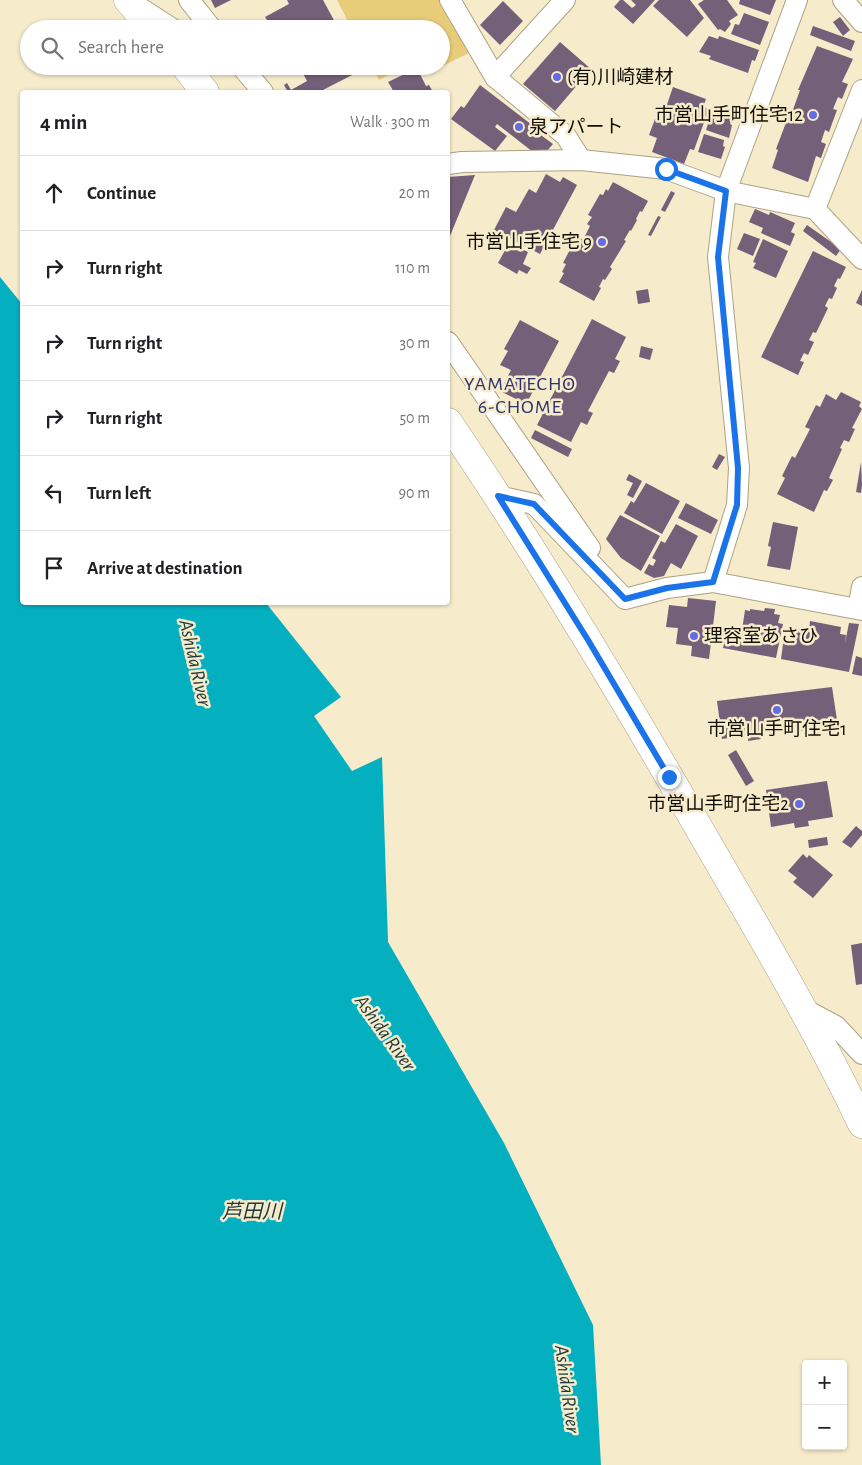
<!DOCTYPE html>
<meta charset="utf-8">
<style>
:root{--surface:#fff;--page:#f6f6f6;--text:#202124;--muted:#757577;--line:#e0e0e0}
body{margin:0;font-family:"Alegreya Sans","Noto Sans JP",sans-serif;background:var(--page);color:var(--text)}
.controls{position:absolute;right:15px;bottom:15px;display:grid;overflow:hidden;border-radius:5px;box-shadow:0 1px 4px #0004}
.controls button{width:45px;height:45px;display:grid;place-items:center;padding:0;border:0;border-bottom:1px solid var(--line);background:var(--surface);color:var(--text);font:25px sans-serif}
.stop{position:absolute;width:15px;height:15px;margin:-11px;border:4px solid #1a73e8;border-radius:50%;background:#fff}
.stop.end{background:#1a73e8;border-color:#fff;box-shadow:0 1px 5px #0008}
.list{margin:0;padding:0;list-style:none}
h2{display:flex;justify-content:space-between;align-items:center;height:65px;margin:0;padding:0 20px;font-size:21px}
h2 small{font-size:16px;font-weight:400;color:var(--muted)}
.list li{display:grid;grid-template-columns:32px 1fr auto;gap:15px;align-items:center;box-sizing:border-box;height:75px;padding:0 20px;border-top:1px solid var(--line)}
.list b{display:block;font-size:19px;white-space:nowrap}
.list em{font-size:16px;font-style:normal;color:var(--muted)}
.icon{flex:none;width:28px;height:28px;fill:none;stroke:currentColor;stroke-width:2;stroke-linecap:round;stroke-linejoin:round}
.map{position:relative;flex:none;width:862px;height:1465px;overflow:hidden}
.search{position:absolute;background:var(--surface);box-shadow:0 1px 4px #0004;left:20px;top:20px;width:430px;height:55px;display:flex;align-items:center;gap:12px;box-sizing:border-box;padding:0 18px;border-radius:28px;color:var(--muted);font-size:19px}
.panel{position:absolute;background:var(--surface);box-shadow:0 1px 4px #0004;left:20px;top:90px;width:430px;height:515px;border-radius:5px}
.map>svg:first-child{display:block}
</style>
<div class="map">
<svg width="862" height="1465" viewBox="0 0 862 1465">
<rect width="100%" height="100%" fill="#f6ebcb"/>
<g fill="#e7cc79">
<path d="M337 0H443L471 52 428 73 424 66H441V29H352Z"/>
<path d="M372 66H405L379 80Z"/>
</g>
<path fill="#04afbf" d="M0 277 22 304V602L266 603 341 697 314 716 352 771 382 757 388 942 504 1143 593 1325 601 1465H0Z"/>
<g fill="#746078">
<path d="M211 0H231L215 8Z"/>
<path d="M287 0H323L336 24 328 29H250L267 20 265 17 289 4Z"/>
<path d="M620 0H623L632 8 636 5 631 0H655L633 24 614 7Z"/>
<path d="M659 0H690L704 18 687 37 653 6Z"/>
<path d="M704 0H727L738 15 729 21 731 24 725 32 720 29 718 30 698 4Z"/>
<path d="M740 0H776L770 15 739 4Z"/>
<path d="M503 1 523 21 500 45 480 25Z"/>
<path d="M744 13 769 22 760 45 731 34 735 24 739 25Z"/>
<path d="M840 17 850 30 843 36 833 22Z"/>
<path d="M813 26 855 41 851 51 810 35Z"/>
<path d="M709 36 718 39 719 36 759 50 755 61 752 60 748 73 709 59 711 56 699 52Z"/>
<path d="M560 42 591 69 555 111 523 84Z"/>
<path d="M817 46 853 59 842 82 848 84 842 99 838 97 833 109 837 110 829 132 825 130 821 142 826 144 821 158 816 156 808 182 772 168 778 150 776 149 787 120 789 121 800 90H798Z"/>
<path d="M299 66H358L360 71 319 92H288L284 85 287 83 291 90 307 81Z"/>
<path d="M417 68 426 86 429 85 433 92H394L388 82Z"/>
<path d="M480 85 540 131 538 133 553 144 547 151 535 150 533 152 497 124 495 127 507 136 495 151 451 119 461 106 464 108Z"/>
<path d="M673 87 706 99 703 107 709 109 694 150 690 149 684 164 652 152 657 138 649 135 655 119 661 122Z"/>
<path d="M712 111 732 118 730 124 732 125 729 138 706 130Z"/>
<path d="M704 134 724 140 723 146 725 147 721 159 698 152Z"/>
<path d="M546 174 560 182 563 177 577 185 540 254 494 230 506 207 516 212 529 189 536 193Z"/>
<path d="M475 175 450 236 448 235V177Z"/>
<path d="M613 182 648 201 642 212 640 211 636 219 637 220 631 231 630 230 624 240 626 241 610 267 612 269 605 280 603 279 599 287 601 288 594 301 559 282 564 273 562 272 566 264 563 263 574 242 577 244 580 238 583 240 590 226 587 224 592 217 588 215 600 194 603 195 606 189 608 191Z"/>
<path d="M671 191 675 193 665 212 661 210Z"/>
<path d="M755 209 769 215 770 212 795 223 791 232 795 234 790 246 761 233 763 228 749 222Z"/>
<path d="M658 216 661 217 651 236 648 235Z"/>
<path d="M807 225 841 249 836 256 803 231Z"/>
<path d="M744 233 760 239 753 256 737 249Z"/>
<path d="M763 239 788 251 776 278 753 268 756 263 753 262Z"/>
<path d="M509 243 528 252 523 264 531 268 527 274 519 270 517 274 498 263Z"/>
<path d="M813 251 846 267 840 279 838 278 834 286 837 288 832 299 829 298 825 306 828 308 816 333 813 332 809 340 814 342 808 355 804 353 800 361 804 362 798 375 761 357Z"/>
<path d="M648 289 650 302 638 304 636 291Z"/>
<path d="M862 290V306L856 303Z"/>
<path d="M592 319 626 337 615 359 620 361 614 373 609 371 588 411 593 413 587 425 581 422 571 442 537 425Z"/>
<path d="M520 320 559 341 539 379 536 377 532 384 536 386 526 404 500 391 511 370 500 365 508 351 504 349Z"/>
<path d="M641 346 653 349 650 360 639 357Z"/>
<path d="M841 392 861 402 859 406 862 409 852 428 855 429 849 442 844 440 840 448 842 449 829 478 833 480 827 491 824 490 814 512 777 494 785 478 782 476 792 456 795 458 810 429 805 427 816 405 820 407 826 394 836 400Z"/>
<path d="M535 430 572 449 568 457 531 438Z"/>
<path d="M719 454 725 457 717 470 712 467Z"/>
<path d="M861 462 862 485 861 493 856 492Z"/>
<path d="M629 474 642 481 633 498 627 495 633 483 626 480Z"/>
<path d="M646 483 680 501 662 534 624 513 631 501 634 503Z"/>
<path d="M686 503 718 520 711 534 678 518Z"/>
<path d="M620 515 660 536 641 571 621 558 606 539Z"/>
<path d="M773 522 798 527 790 570 767 566 771 547 768 546Z"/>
<path d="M676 524 698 536 681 569 671 563 664 576 654 578 644 573 649 564 653 566 656 560 652 558 661 541 665 543Z"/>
<path d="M688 598 716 601 709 659 691 656 692 646 676 644 678 628 666 627 669 605 687 607Z"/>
<path d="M765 608 775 609 774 614 780 615 778 623 783 624 776 658 723 648 727 627 742 630 745 610 750 611V609L764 611Z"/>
<path d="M810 621 841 627 840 634 846 635 845 643 849 623 859 624 849 672 781 659 784 637 792 639 793 628 809 631Z"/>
<path d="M856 656 862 658V676L852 674Z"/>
<path d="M832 687 837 720 824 722 825 728 801 731V727L760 732 761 739 748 741V735L722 739 717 701Z"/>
<path d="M736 750 754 781 746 786 728 755Z"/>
<path d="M827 781 833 817 808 821 809 826 795 828 794 823 771 827 766 790Z"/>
<path d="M856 826 862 831V835L851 848 842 842Z"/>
<path d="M827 837 828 845 809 848 808 840Z"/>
<path d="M803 854 807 858 809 855 833 875 813 898 793 882 797 878 788 871Z"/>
<path d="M862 943V984L856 985 851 945Z"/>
</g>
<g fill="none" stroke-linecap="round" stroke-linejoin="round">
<defs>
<path id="lane" d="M145 5 182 29"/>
<g id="street">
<path d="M189 0 212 29"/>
<path d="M450 0 495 77 566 136 581 160"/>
<path d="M843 0 862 22"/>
<path d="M241 66 263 92"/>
<path d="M495 77 565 0"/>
<path d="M448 164 462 162 581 160 666 169 726 191 797 0"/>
<path d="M815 209 862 90"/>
<path d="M448 342 590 548"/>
<path d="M498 496 534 504 625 599 667 588 713 582 862 610"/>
<path d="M713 582 737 505 739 468 718 257 726 191 815 209 862 259"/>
<path d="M858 609 862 587"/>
<path d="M804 1009 836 1026 862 1054"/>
</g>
<g id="secondary">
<path d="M128 0 153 29"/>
<path d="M185 66 205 92"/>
<path d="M448 422C538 554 620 691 700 830 756 927 814 1023 862 1124"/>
</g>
</defs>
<use href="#lane" stroke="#aca283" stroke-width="12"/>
<use href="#street" stroke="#aca283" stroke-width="22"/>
<use href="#secondary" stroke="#aca283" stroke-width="29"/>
<use href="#lane" stroke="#fff" stroke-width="10"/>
<use href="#street" stroke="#fff" stroke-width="20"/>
<use href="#secondary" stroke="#fff" stroke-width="28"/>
</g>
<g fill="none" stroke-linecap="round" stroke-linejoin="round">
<path stroke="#1a73e8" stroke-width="6" d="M666 169 726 191 718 257 738 468 737 505 713 582 667 588 625 599 534 504 498 496 588 640 669 777"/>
</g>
<g fill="#636ce5" stroke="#f6ebcb" stroke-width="2">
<circle cx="557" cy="77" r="5"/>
<circle cx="813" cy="115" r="5"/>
<circle cx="519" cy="127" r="5"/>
<circle cx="602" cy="242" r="5"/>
<circle cx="694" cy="636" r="5"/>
<circle cx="777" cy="710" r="5"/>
<circle cx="799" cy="804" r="5"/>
</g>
<g text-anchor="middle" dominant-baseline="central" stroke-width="5" stroke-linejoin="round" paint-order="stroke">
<g font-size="19" fill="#110e04" stroke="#f6ebcb" text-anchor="start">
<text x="567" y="77">(有)川崎建材</text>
<text x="803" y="115" text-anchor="end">市営山手町住宅12</text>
<text x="529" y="127">泉アパート</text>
<text x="592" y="242" text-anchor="end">市営山手住宅 9</text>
<text x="704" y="636">理容室あさひ</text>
<text x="777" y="729" text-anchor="middle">市営山手町住宅1</text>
<text x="789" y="804" text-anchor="end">市営山手町住宅2</text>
</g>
<g font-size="20" letter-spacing="1" fill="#2c316b" stroke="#f6ebcb">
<text x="520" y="384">YAMATECHO<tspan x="520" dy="23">6-CHOME</tspan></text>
</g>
<g font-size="20" font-style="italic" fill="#21393c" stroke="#f6ebcb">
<text transform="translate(195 663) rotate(77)">Ashida River</text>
<text transform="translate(385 1033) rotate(54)">Ashida River</text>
<text x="252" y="1212">芦田川</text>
<text transform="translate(567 1389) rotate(82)">Ashida River</text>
</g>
</g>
</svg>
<div class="controls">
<button>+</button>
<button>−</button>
</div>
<div class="stop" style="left:666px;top:169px"></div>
<div class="stop end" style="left:669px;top:777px"></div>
<div class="search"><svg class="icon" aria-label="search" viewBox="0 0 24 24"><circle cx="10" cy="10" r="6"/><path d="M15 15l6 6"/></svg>Search here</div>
<section class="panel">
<h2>4 min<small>Walk · 300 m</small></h2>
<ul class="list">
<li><svg class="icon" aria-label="ahead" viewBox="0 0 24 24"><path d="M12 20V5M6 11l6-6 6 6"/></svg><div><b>Continue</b></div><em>20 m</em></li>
<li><svg class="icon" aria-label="right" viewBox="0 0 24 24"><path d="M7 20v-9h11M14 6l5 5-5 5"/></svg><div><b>Turn right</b></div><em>110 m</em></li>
<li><svg class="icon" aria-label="right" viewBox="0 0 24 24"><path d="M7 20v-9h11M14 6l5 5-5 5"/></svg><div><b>Turn right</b></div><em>30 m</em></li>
<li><svg class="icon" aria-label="right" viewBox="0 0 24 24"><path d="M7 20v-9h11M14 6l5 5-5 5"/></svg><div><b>Turn right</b></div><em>50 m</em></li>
<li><svg class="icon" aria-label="left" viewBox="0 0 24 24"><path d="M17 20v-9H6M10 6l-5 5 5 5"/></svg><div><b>Turn left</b></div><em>90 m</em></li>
<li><svg class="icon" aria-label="arrive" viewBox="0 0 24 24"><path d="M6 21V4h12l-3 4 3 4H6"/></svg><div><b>Arrive at destination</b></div></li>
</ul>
</section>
</div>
